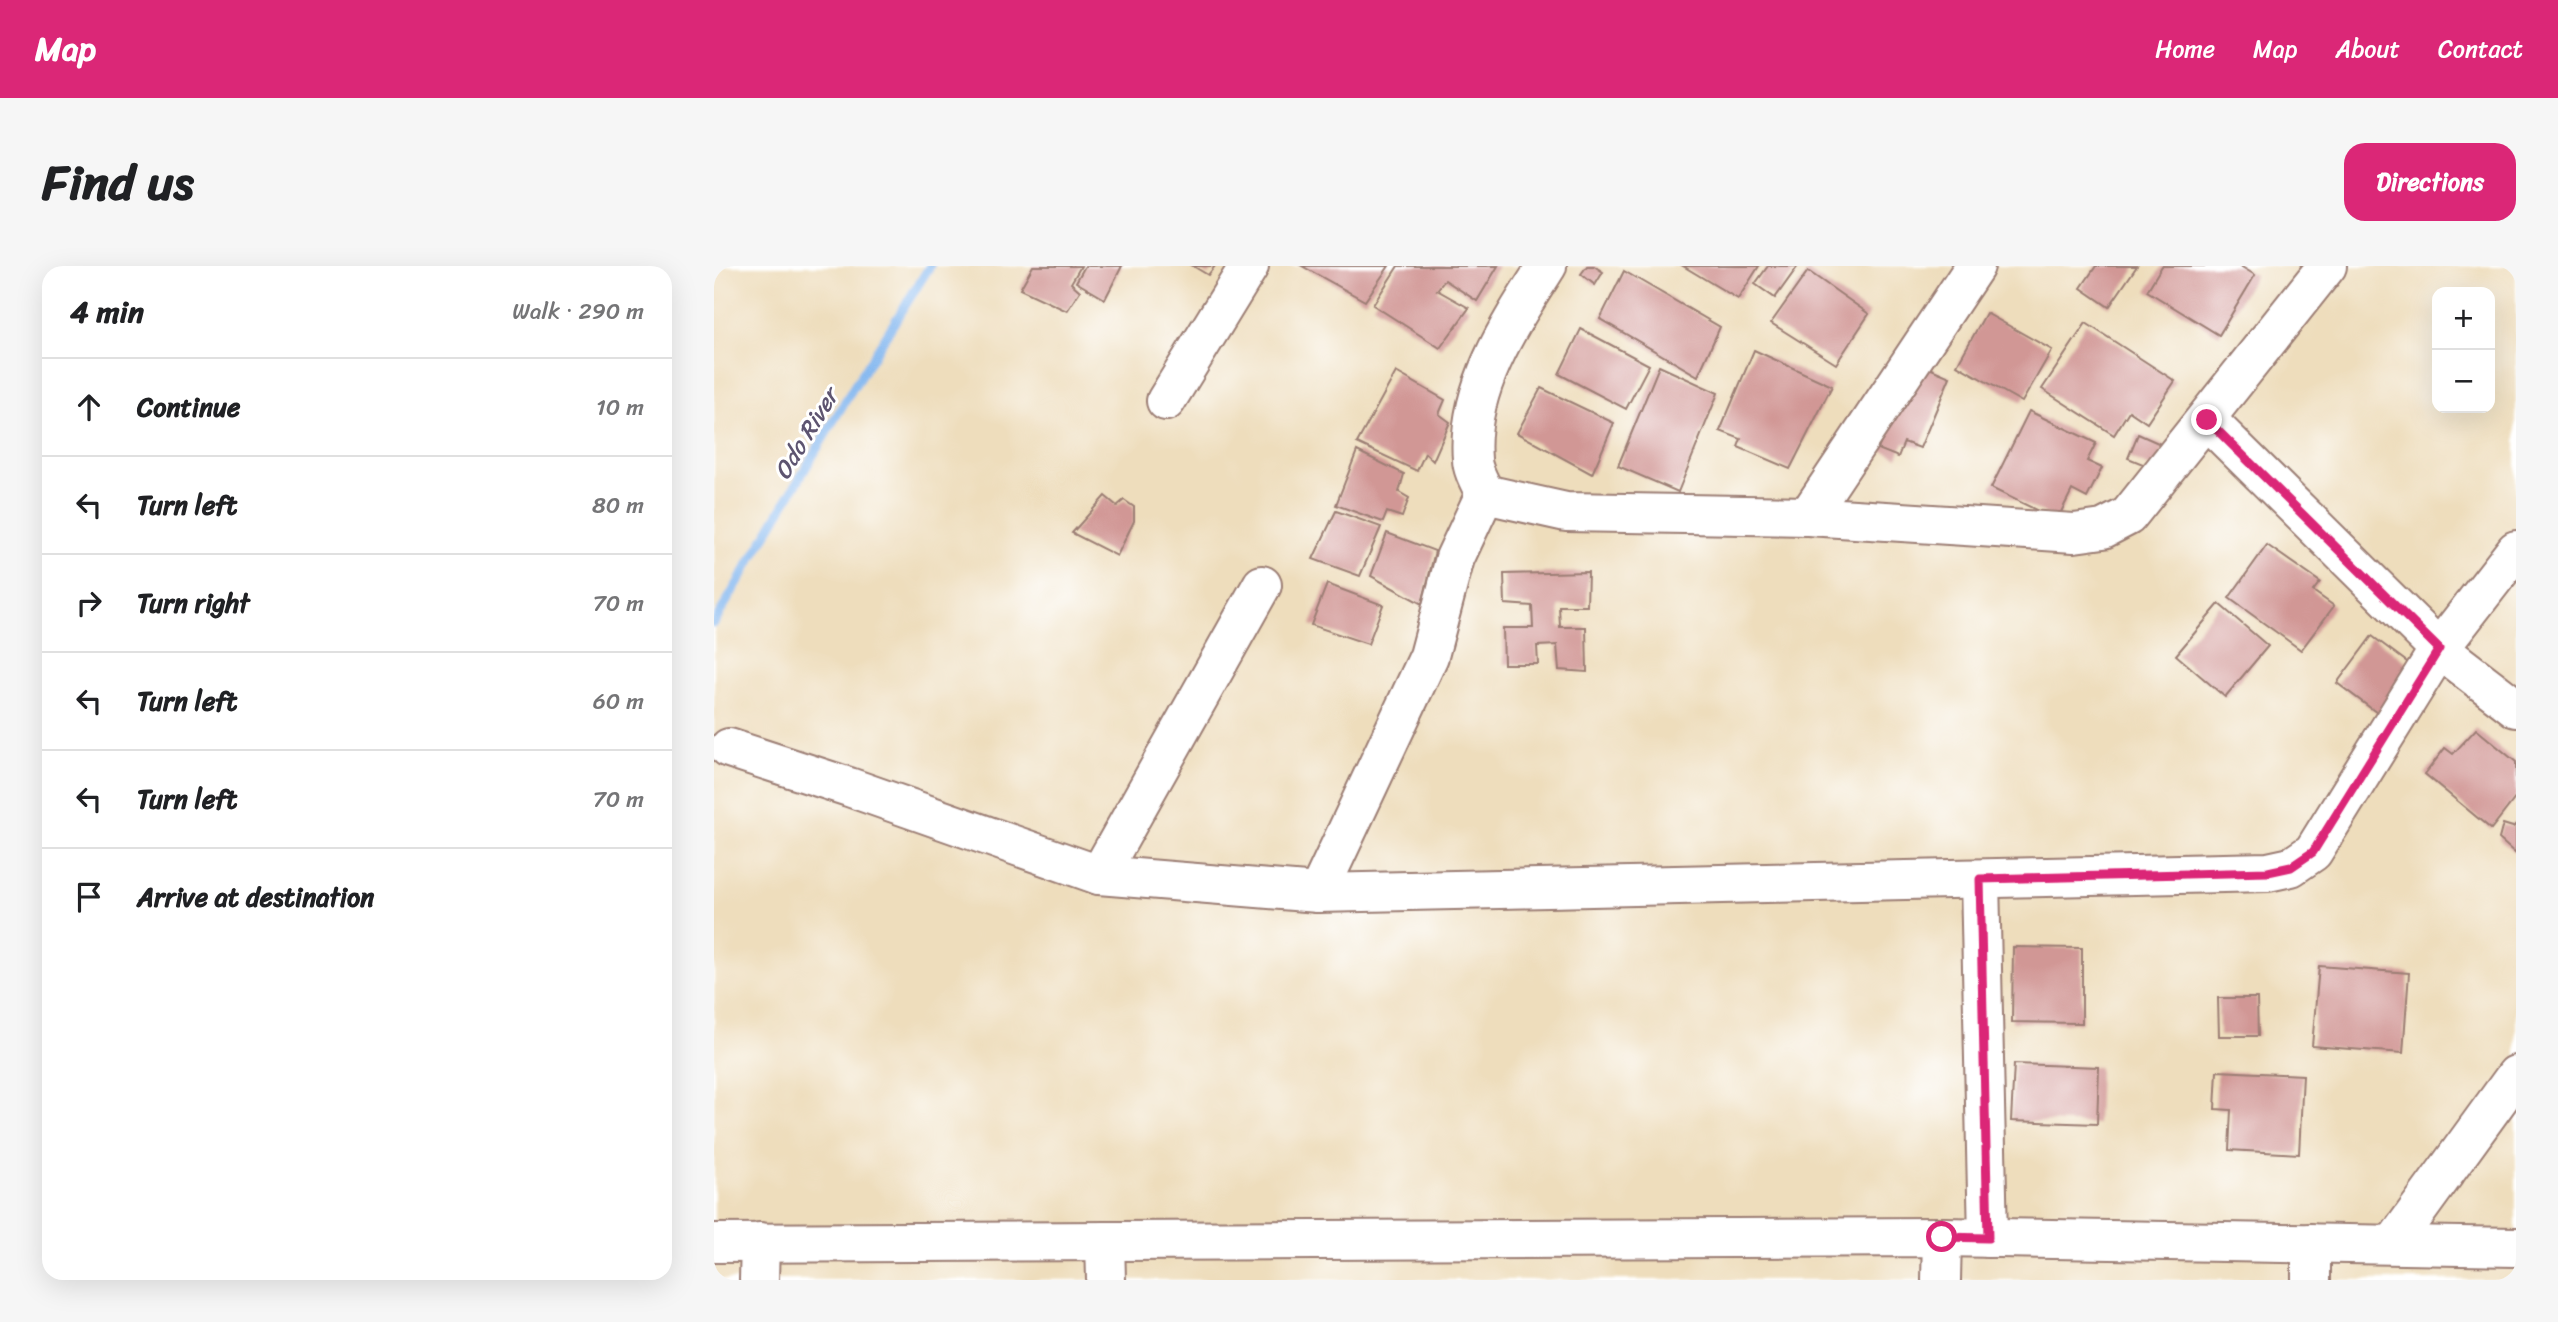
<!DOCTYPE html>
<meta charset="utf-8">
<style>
:root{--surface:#fff;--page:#f6f6f6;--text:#202124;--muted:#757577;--line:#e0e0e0;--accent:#db2777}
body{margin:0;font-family:Sriracha,sans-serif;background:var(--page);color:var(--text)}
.controls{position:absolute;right:21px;top:21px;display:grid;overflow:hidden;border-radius:14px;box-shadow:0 7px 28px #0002}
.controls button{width:63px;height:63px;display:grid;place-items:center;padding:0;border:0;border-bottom:2px solid var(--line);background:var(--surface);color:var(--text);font:35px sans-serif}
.stop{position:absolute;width:21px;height:21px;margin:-16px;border:5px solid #db2777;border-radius:50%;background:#fff}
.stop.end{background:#db2777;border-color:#fff;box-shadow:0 2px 7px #0008}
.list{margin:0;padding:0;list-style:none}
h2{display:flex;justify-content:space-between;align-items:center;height:91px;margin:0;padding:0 28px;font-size:30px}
h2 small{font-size:23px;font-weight:400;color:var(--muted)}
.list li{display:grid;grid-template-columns:46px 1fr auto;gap:21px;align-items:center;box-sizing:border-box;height:98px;padding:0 28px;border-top:2px solid var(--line)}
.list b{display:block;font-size:26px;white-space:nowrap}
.list em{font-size:23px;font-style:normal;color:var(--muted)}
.icon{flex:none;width:38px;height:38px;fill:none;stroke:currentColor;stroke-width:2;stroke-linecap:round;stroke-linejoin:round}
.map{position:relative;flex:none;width:1802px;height:1014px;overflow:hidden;border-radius:21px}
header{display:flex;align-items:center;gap:42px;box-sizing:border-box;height:98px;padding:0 35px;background:var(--accent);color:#fff}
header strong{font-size:33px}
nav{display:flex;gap:38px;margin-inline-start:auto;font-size:24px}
.intro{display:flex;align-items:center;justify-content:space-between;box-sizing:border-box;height:168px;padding:0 42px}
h1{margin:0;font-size:49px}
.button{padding:18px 32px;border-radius:21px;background:var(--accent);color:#fff;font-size:24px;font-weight:700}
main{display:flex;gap:42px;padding:0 42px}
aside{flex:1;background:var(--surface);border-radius:21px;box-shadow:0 7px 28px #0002}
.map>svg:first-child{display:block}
</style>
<header>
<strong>Map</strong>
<nav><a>Home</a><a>Map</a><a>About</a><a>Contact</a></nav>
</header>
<div class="intro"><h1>Find us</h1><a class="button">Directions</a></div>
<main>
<aside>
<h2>4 min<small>Walk · 290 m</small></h2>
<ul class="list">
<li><svg class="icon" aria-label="ahead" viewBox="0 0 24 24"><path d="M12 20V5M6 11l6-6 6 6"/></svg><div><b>Continue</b></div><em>10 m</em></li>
<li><svg class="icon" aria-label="left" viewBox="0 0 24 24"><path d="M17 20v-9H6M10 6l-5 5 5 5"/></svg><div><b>Turn left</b></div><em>80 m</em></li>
<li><svg class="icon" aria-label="right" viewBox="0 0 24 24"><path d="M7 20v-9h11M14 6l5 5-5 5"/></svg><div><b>Turn right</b></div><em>70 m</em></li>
<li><svg class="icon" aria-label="left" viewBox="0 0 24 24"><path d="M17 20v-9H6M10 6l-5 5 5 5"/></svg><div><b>Turn left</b></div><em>60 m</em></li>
<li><svg class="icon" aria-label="left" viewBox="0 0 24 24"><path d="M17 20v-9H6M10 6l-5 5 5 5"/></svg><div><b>Turn left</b></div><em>70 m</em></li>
<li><svg class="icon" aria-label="arrive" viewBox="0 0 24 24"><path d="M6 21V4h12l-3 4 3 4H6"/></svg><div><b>Arrive at destination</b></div></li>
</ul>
</aside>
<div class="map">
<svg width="1802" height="1014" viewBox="0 0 1802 1014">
<rect width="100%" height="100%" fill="#fff"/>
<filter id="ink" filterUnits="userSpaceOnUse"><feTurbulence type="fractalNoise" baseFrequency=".0143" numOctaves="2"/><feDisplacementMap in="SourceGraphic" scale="14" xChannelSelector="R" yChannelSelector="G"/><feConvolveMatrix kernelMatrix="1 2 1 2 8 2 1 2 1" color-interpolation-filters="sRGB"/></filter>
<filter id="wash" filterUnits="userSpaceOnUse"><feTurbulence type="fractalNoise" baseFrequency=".00686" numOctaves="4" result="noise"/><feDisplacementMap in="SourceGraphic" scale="28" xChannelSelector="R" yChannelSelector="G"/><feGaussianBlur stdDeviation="1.57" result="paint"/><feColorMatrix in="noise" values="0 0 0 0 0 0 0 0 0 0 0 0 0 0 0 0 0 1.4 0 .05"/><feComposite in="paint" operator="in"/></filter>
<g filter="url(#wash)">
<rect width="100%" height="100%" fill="#eeddbc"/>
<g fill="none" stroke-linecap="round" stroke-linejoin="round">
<path stroke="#81b6ef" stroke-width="9" d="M0 357 139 122 216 0"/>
</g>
<g id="blocks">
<g fill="#d19795">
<path d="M319 0H367L357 17 366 25 353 45 306 23Z"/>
<path d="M371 0H408L391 33 362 16Z"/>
<path d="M479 0H501L494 9Z"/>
<path d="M588 0H675L651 35Z"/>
<path d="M684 0H784L763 35 731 14 723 24 755 42 726 82 659 39Z"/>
<path d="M873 0H880L889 6 881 19 867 8Z"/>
<path d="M969 0H1045L1024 33Z"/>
<path d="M1054 0H1084L1061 32 1041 18Z"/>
<path d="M1382 0H1423L1395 41 1367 22Z"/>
<path d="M1448 0H1526L1541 9 1505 69 1433 25Z"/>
<path d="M910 5 1006 61 984 110 886 53Z"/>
<path d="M1094 5 1155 48 1122 98 1057 57Z"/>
<path d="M1272 47 1338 84 1308 136 1243 99Z"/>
<path d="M1372 57 1461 115 1433 157 1415 145 1400 169 1328 123Z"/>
<path d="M867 63 935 99 912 143 845 108Z"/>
<path d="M1040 84 1118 120 1076 203 1024 181 1027 173 1006 165Z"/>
<path d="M1201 96 1236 111 1206 182 1190 176 1184 191 1164 183Z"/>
<path d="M945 100 1004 127 964 226 904 200Z"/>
<path d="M682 106 731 134 725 148 736 156 719 195 711 187 703 205 643 177Z"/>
<path d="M827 122 900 157 878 208 803 167Z"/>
<path d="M1315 145 1382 177 1373 195 1388 202 1373 232 1358 224 1343 254 1277 222Z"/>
<path d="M1424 168 1451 180 1441 203 1414 192Z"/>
<path d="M643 185 690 208 685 226 695 232 688 251 673 246 669 256 622 239Z"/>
<path d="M391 230 403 240 410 234 420 241V255L403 290 358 267Z"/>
<path d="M622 245 667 261 646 310 599 293Z"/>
<path d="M673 267 721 285 708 338 657 310Z"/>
<path d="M1553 279 1606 316 1599 325 1620 340 1587 384 1515 332Z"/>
<path d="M874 306 873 340H845L846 361H872L873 406 845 404 843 379 823 380 824 398H790L789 362H819L818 340 791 338 790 308Z"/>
<path d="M613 318 669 339 654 378 597 359Z"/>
<path d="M1505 338 1554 380 1511 431 1462 389Z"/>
<path d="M1658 370 1705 405 1670 452 1623 417Z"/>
<path d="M1762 463 1802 496V531L1777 563 1711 508 1731 482 1739 488Z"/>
<path d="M1789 558 1799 561 1802 558V588L1785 573Z"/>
<path d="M1299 681 1368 682V757L1298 756Z"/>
<path d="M1605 700 1695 707 1689 787 1598 780Z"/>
<path d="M1504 732H1543L1544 770H1505Z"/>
<path d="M1300 798 1385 801 1383 858 1297 855Z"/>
<path d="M1503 805 1589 809 1585 888 1515 884 1517 844 1501 843Z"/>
</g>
</g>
</g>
<g filter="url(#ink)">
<use href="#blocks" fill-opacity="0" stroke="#9c7e74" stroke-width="2"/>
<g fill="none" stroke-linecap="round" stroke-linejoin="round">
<defs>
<g id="minor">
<path d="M833 0C797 56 752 123 758 193 758 204 766 217 771 228L852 246 1094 250 1360 267 1389 263 1414 250 1613 0"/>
<path d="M452 135 535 0"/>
<path d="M1493 154 1725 383 1802 442"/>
<path d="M1094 250 1261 0"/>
<path d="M15 482 135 521 385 609 604 627 1554 606 1577 601 1599 586 1725 383 1802 284"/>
<path d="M385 609 548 319"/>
<path d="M1266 613 1274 972"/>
<path d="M604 627 715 390 741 292 771 228"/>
<path d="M391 975 392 1014"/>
<path d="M0 977 1228 971 1802 981"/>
<path d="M1680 977 1802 809"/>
<path d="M45 1014 46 976"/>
<path d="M1227 1014 1228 971"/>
<path d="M1597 1014V977"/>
</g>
</defs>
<use href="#minor" stroke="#9c7e74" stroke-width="42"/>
<use href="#minor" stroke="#fff" stroke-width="38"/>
</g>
</g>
<g fill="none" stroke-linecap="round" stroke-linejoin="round" filter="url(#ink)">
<path stroke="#db2777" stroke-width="9" d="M1228 971 1274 972 1266 613 1554 606 1577 601 1599 586 1725 383 1493 154"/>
</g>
<g text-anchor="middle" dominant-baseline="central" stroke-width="6" stroke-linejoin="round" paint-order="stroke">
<g font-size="24" font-style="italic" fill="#5d5470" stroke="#fff">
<text transform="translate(92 168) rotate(-59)">Odo River</text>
</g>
</g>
</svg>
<div class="controls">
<button>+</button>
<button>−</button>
</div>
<div class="stop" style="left:1228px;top:971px"></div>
<div class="stop end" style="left:1493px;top:154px"></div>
</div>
</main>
